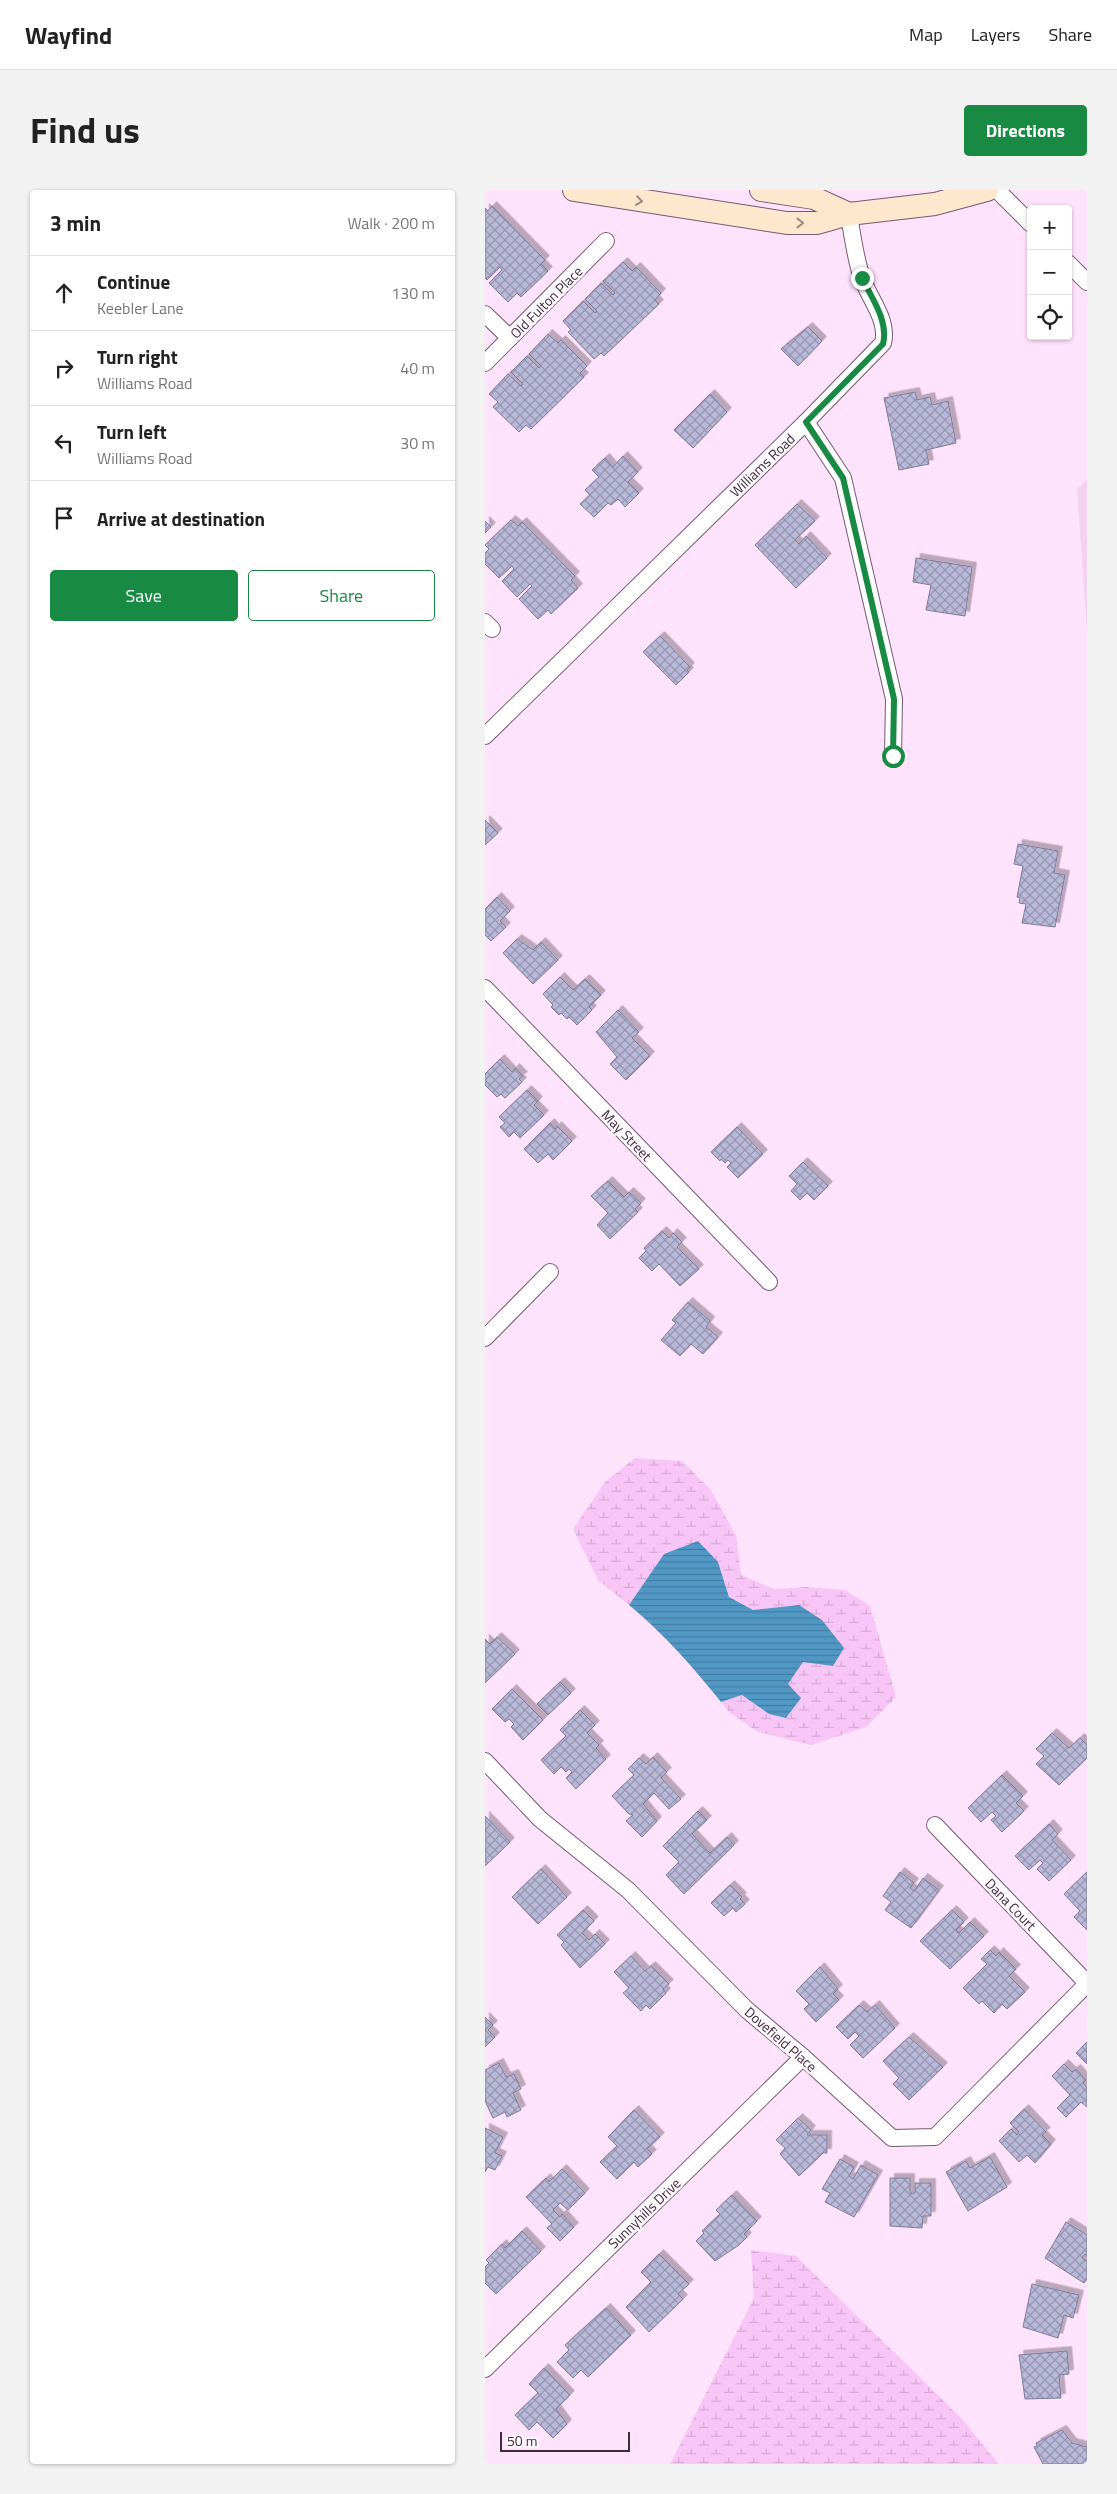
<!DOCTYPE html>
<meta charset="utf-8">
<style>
:root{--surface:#fff;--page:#f2f2f2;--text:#222;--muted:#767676;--line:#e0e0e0;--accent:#198a43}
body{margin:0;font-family:"Titillium Web",sans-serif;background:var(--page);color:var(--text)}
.controls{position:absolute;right:15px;top:15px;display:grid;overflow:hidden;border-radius:5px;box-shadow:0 1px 4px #0004}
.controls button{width:45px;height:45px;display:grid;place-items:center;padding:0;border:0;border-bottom:1px solid var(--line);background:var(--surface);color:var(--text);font:25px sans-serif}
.scale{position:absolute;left:15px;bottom:12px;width:130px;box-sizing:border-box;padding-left:5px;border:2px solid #382e38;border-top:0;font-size:14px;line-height:18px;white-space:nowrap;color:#382e38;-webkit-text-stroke:4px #fef8fe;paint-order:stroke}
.stop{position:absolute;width:15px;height:15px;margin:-11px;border:4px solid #198a43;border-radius:50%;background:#fff}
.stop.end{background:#198a43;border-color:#fff;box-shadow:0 1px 5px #0008}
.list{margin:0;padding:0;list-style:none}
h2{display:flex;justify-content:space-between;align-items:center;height:65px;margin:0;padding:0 20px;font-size:21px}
h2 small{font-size:16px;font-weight:400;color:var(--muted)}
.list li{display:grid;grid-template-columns:32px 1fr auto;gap:15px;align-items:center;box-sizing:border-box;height:75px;padding:0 20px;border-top:1px solid var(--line)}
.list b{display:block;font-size:19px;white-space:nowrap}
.list p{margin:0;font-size:16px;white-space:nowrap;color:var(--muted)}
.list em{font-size:16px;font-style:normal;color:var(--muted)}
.actions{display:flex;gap:10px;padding:15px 20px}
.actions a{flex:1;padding:11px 0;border:1px solid var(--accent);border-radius:5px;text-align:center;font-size:18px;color:var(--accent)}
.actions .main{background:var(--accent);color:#fff}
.icon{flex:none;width:28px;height:28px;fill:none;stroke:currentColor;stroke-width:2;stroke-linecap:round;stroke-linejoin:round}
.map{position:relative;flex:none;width:602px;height:2274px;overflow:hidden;border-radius:5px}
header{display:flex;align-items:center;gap:30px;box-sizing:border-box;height:70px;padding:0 25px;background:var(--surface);border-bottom:1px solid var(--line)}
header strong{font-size:24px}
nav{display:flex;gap:28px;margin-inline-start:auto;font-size:18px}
.intro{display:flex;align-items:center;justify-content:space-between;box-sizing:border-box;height:120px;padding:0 30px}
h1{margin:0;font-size:35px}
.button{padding:12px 22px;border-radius:5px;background:var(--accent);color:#fff;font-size:18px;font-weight:700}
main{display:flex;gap:30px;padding:0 30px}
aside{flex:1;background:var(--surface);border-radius:5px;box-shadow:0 1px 4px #0004}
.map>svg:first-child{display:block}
</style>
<header>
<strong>Wayfind</strong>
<nav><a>Map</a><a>Layers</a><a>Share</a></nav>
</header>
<div class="intro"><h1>Find us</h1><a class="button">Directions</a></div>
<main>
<aside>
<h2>3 min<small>Walk · 200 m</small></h2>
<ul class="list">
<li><svg class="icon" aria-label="ahead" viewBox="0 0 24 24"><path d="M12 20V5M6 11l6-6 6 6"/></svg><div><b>Continue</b><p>Keebler Lane</p></div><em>130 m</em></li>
<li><svg class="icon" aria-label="right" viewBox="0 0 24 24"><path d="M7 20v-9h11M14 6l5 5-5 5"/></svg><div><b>Turn right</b><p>Williams Road</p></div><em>40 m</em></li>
<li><svg class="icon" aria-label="left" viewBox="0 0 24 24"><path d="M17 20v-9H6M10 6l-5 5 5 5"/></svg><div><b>Turn left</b><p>Williams Road</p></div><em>30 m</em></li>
<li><svg class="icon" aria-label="arrive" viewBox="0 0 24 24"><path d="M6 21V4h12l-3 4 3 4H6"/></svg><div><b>Arrive at destination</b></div></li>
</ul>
<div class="actions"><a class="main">Save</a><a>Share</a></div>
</aside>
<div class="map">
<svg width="602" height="2274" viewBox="0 0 602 2274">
<defs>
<pattern id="wetland-marsh" width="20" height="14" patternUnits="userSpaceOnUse" patternTransform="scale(1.25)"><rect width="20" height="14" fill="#f8c6f6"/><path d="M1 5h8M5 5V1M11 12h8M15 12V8" fill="none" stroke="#d5aad4"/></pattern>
<pattern id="water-rules" width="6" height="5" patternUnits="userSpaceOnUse" patternTransform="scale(1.25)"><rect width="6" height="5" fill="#5198c5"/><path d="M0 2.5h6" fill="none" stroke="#447ca1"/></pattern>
<pattern id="building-cross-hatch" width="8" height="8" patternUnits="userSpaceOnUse" patternTransform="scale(1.25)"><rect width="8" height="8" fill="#b8b8d8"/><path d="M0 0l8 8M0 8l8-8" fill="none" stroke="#9796b0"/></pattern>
<filter id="shadow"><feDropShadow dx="4.5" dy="-4.5" stdDeviation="0" flood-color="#0004"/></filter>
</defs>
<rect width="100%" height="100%" fill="#ffe3fd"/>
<path fill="#f2d2f0" d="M602 290V442L592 299Z"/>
<g fill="url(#wetland-marsh)">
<path d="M150 1268 197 1271 225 1299 251 1345 256 1385 289 1399 322 1397 360 1400 385 1416 411 1507 381 1537 326 1555 273 1542 245 1523 236 1512 257 1505 284 1524 318 1471 348 1476 314 1415 268 1420 244 1407 233 1372 179 1364 144 1415 113 1390 88 1339 120 1292Z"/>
<path d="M266 2060 311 2066 476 2228 514 2274H185L269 2108Z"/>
</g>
<path fill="url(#water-rules)" d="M213 1351 233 1372 244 1407 268 1420 314 1415 337 1430 359 1458 348 1476 318 1472 303 1494 316 1508 301 1528 284 1524 257 1505 236 1512C208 1477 179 1444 144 1415L179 1364Z"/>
<g fill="url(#building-cross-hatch)" stroke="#7c7c9a" filter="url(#shadow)">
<path d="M7 16 60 70 56 74 63 81 36 107 32 103 23 112 4 93 17 80 15 77 2 90 0 88V18L3 21Z"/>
<path d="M138 72 147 81 151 77 176 103 170 110 174 114 119 166 116 163 109 169 83 142 86 140 78 131 98 111 110 123 112 121 100 109 116 93 128 105 130 103 118 91Z"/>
<path d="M323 137 337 151 313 176 296 159Z"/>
<path d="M63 144 73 153 76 150 102 176 95 183 99 187 46 239 41 235 34 242 8 217 13 212 4 204 23 184 36 196 38 194 26 182 42 166 54 178 56 176 44 164Z"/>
<path d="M430 202 432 210 445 207 447 215 463 211 471 253 441 260 444 274 414 280 399 208Z"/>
<path d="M225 204 242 222 208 258 189 240Z"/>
<path d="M138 266 153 282 143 292 154 303 140 317 133 309 126 315 123 313 109 327 95 314 105 305 100 300 114 287 107 280 120 268 128 277Z"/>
<path d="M312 314 330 331 310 350 314 354 321 346 342 368 311 398 270 355Z"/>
<path d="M26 330 33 336 37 332 90 386 86 390 93 398 66 424 63 420 53 429 34 409 47 396 45 394 32 407 17 391 29 379 27 376 14 388 0 374V363L4 359 0 355Z"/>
<path d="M0 331 6 337 0 343Z"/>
<path d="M431 368 487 377 480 426 441 420 446 395 428 392Z"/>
<path d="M175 446 205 477 202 480 204 482 191 495 158 462Z"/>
<path d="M0 630 13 643 0 655Z"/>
<path d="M533 654 573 661 569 683 580 685 570 737 537 733 541 714 534 713 535 708 532 707 538 676 529 674Z"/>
<path d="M12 707 25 721 15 731 21 737 6 751 0 745V719Z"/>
<path d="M32 749 48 760 56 752 73 770 48 794 18 763Z"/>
<path d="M75 787 88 800 100 789 116 805 104 817 107 820 92 835 84 827 82 829 76 823 74 825 66 817 68 815 58 804Z"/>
<path d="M133 820 154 842 147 848 165 866 141 890 125 874 132 867 111 842Z"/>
<path d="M15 869 27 882 30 878 38 886 34 889 37 892 20 908 16 904 12 907 0 895V884Z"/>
<path d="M42 900 53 911 49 915 59 925 35 948 29 942 24 947 15 937 20 933 14 927Z"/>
<path d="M65 933 70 939 72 936 87 951 68 970 63 964 53 973 39 959Z"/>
<path d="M252 937 278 964 253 988 242 977 246 973 243 970 240 973 236 969 235 971 226 962Z"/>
<path d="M318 972 343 996 329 1010 322 1003 315 1010 306 1001 312 994 304 986Z"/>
<path d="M123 991 139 1007 144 1002 156 1013 150 1019 153 1022 125 1049 112 1035 123 1023 106 1006Z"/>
<path d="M177 1041 184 1048 188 1043 197 1052 192 1057 214 1079 195 1096 174 1074 167 1081 154 1068 161 1061 159 1058Z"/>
<path d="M203 1112 225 1131 221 1137 233 1147 218 1164 206 1154 195 1166 176 1150 191 1133 187 1130Z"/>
<path d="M12 1447 30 1464 0 1493V1449L5 1454Z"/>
<path d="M75 1492 86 1503 63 1525 52 1514Z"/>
<path d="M27 1499 58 1530 38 1550 26 1537 29 1534 24 1529 20 1532 7 1519Z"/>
<path d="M95 1520 110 1535 102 1543 114 1555 111 1558 121 1569 91 1599 81 1588 87 1582 84 1579 81 1582 76 1577 69 1584 56 1570 81 1546 75 1540Z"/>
<path d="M567 1543 584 1558 595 1548 602 1555V1568L574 1595 551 1574 559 1566 551 1559Z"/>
<path d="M168 1567 182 1582 176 1588 196 1609 184 1619 169 1603 158 1614 172 1631 157 1647 141 1631 148 1625 144 1624 127 1606 149 1585 143 1579 154 1568 161 1574Z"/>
<path d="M517 1585 538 1606 531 1613 539 1621 517 1642 506 1630 511 1626 507 1622 496 1632 483 1618Z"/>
<path d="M213 1621 222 1630 207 1644 225 1663 242 1647 249 1655 199 1704 181 1685 194 1672 178 1656Z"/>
<path d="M0 1626 25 1652 0 1676Z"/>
<path d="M564 1634 573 1644 567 1650 586 1670 564 1691 552 1679 558 1673 555 1670 544 1680 530 1666Z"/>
<path d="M56 1679 82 1707 53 1734 27 1707Z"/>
<path d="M415 1682 429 1693 425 1698 429 1701 438 1688 454 1700 426 1738 400 1720 406 1712 398 1706Z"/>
<path d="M602 1682V1740L589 1727 595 1721 579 1704Z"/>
<path d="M245 1695 257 1707 255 1709 260 1714 251 1722 248 1718 239 1726 226 1713Z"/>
<path d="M98 1720 109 1731 97 1743 104 1750 110 1744 120 1754 95 1778 76 1755 79 1752 72 1745Z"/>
<path d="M467 1720 479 1732 471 1740 474 1743 485 1732 499 1746 465 1779 435 1751Z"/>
<path d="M505 1760 511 1766 514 1762 531 1779 524 1786 540 1802 522 1819 517 1814 509 1823 497 1811 494 1814 478 1798 502 1774 496 1769Z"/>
<path d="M146 1766 160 1781 166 1776 184 1794 178 1799 181 1803 165 1819 161 1815 156 1821 138 1803 144 1798 129 1782Z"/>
<path d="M335 1777 353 1799 348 1804 354 1810 331 1832 319 1819 324 1814 311 1801Z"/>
<path d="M374 1815 382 1822 390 1815 410 1838 378 1868 365 1855 374 1846 370 1842 363 1849 351 1837Z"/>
<path d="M0 1827 8 1835 3 1840 10 1847 0 1857Z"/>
<path d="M424 1847 458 1877 424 1910 408 1894 414 1888 398 1871Z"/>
<path d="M602 1852V1874L591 1863Z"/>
<path d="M14 1873 21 1887 29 1884 36 1899 28 1903 36 1920 22 1927 20 1922 8 1928 0 1911V1880Z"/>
<path d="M579 1874 587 1882 591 1879 601 1890 598 1893 602 1898V1917L596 1912 581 1927 572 1918 585 1905 567 1886Z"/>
<path d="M539 1919 561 1942 557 1945 566 1954 550 1973 542 1965 534 1972 514 1951 526 1939 532 1945 534 1942 525 1933Z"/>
<path d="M149 1920 175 1947 162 1959 167 1964 153 1977 149 1972 132 1989 115 1972 132 1956 123 1947Z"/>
<path d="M313 1928 326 1940 322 1945H342V1963H338L314 1986 295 1964 300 1958 291 1950Z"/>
<path d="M0 1938 18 1947 10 1963 17 1966 10 1980 3 1977 0 1982Z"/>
<path d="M505 1967 522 1997 483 2021 461 1982 481 1971 485 1978Z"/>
<path d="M355 1969 369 1977 364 1986 368 1989 376 1975 393 1985 369 2027 340 2012 345 2003 337 1999Z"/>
<path d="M77 1979 100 2003 83 2020 75 2013 68 2020 75 2027 77 2024 89 2037 75 2051 62 2038 67 2034 41 2007 61 1988 64 1992Z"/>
<path d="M405 1988H425V2003H430V1993H446V2026H438L437 2038 405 2036Z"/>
<path d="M247 2005 272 2031 259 2044 262 2047 254 2055 230 2071 211 2051 219 2043 217 2041 235 2024 231 2020Z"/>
<path d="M581 2032 602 2045V2066L600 2064 597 2068 602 2071V2089L599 2093 560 2068Z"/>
<path d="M37 2041 56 2061 11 2104 0 2093V2077L4 2073 1 2070 17 2054 20 2058Z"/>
<path d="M174 2064 204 2094 193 2104 198 2109 164 2142 141 2117 166 2092 156 2082Z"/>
<path d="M547 2094 594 2105 588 2128 579 2125 573 2148 538 2137Z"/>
<path d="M121 2118 146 2145 103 2187 96 2180 88 2188 72 2172 84 2160 80 2155Z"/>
<path d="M582 2161 584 2184 574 2185 576 2208 540 2209 534 2165Z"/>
<path d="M59 2178 85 2205 71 2219 82 2234 68 2248 52 2232 44 2240 30 2225 53 2203 44 2194Z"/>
<path d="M577 2240 587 2253 602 2257V2274H558L549 2257 552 2256 551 2253Z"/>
</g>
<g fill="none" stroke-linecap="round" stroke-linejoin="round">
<defs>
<g id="street">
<path d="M512 0 546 34"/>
<path d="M583 73 602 92"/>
<path d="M0 124 25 148"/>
<path d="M0 173 121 51"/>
<path d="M321 232 358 288 409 509 408 566"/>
<path d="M0 432 7 439"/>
<path d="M0 546 321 232 398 153C404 129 383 108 376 85 370 65 367 45 364 24"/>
<path d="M0 798 284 1092"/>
<path d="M0 1148 65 1082"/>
<path d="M0 1571 55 1629 143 1700 262 1820 318 1867 407 1948 450 1947 602 1794"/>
<path d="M450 1635 602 1793"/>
<path d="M0 2179 318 1867"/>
</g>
<g id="secondary">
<path d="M89 0 302 33H332L364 24 450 14 502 0"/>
<path d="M276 0 329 8 364 24"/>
</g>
</defs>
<use href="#street" stroke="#725b71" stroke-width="18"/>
<use href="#secondary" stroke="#725b71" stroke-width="24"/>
<use href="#street" stroke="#fff" stroke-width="16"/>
<use href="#secondary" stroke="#fee7cd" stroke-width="22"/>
</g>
<defs><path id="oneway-chevron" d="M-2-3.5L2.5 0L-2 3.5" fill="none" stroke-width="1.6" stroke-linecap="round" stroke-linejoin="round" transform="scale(1.25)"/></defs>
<g stroke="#9b8a82">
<use href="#oneway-chevron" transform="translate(154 11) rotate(8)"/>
<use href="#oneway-chevron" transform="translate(315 33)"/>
</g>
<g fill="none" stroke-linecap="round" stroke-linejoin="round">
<path stroke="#198a43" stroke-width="6" d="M377 88C386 107 404 131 398 154L321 232 358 288 409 509 408 566"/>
</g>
<g text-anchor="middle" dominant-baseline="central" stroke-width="5" stroke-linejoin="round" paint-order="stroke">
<g font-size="14" fill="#382e38" stroke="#fef8fe">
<text transform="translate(61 112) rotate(-45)">Old Fulton Place</text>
<text transform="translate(277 275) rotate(-44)">Williams Road</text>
<text transform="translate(142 945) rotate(46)">May Street</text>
<text transform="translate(526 1714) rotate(46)">Dana Court</text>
<text transform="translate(296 1849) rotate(41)">Dovefield Place</text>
<text transform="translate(159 2023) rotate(-44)">Sunnyhills Drive</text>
</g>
</g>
</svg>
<div class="controls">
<button>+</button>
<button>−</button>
<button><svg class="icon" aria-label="locate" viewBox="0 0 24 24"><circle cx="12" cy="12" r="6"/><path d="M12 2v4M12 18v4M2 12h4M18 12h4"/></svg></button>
</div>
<div class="scale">50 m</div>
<div class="stop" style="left:408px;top:566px"></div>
<div class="stop end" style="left:377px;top:88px"></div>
</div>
</main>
